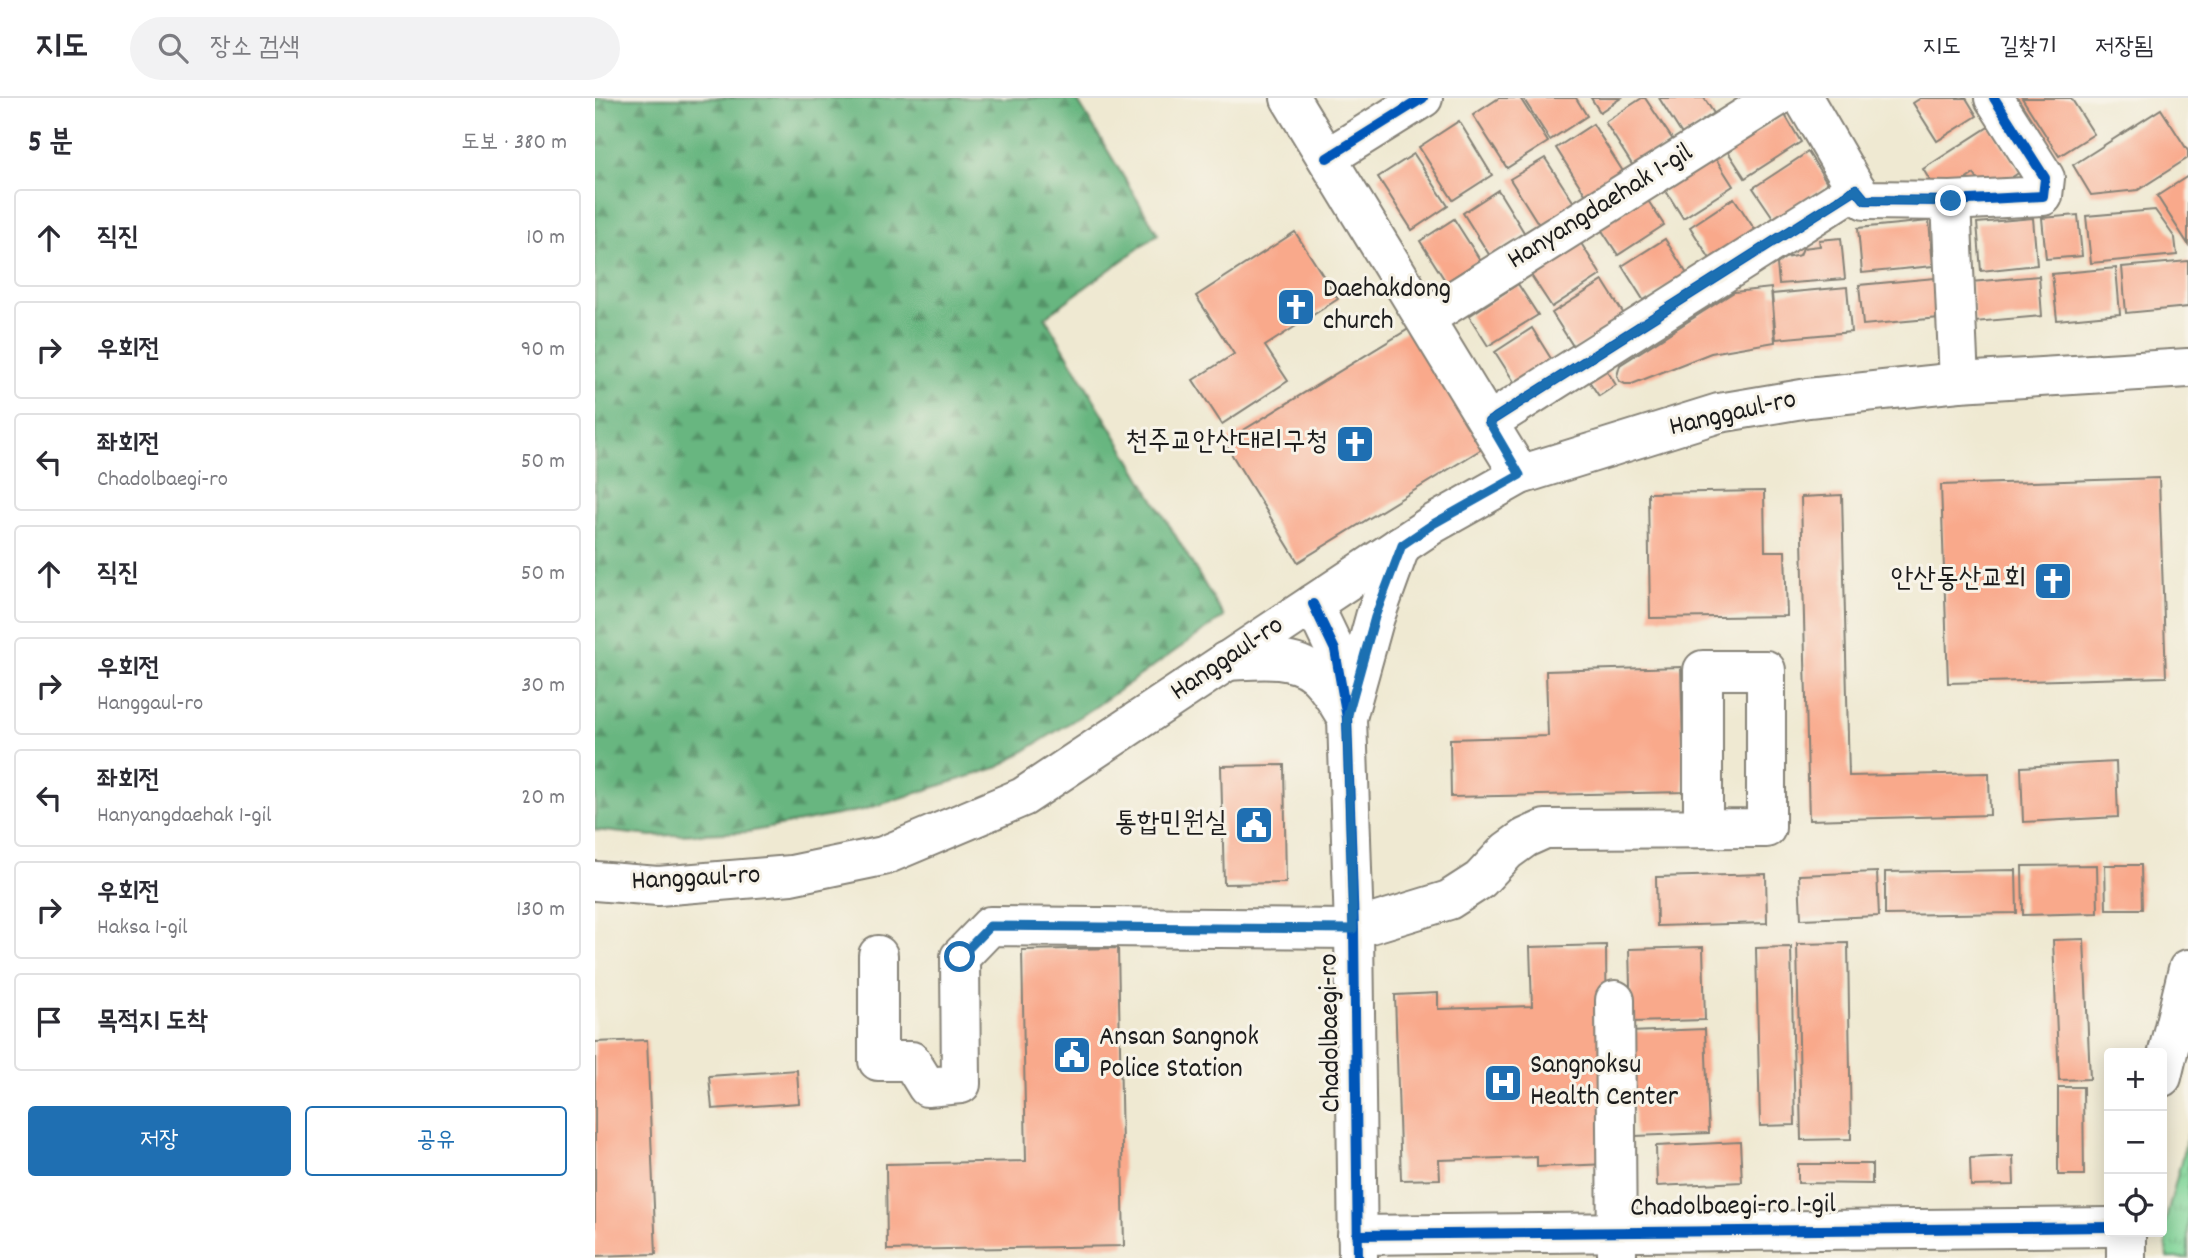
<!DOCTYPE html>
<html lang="ko">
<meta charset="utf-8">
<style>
:root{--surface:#fff;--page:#f2f2f3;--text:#2b2b33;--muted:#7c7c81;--line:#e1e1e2;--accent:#1f6fb2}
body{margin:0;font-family:Dekko,"Poor Story",sans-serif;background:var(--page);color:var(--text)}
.controls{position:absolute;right:21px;bottom:21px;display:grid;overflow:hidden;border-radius:7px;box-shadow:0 4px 18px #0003}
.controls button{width:63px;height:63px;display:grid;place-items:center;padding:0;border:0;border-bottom:2px solid var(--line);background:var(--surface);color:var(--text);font:35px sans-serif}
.stop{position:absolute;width:21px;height:21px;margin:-16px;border:5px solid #1f6fb2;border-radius:50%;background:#fff}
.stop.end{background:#1f6fb2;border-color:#fff;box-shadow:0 2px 7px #0008}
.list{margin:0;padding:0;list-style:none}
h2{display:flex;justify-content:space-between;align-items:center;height:91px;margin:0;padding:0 28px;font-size:30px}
h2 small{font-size:23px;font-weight:400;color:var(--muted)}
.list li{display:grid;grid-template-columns:46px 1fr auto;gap:21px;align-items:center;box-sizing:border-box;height:98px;margin:0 14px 14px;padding:0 14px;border:2px solid var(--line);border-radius:7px}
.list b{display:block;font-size:26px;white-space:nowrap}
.list p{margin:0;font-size:23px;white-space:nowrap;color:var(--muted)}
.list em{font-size:23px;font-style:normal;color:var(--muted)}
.actions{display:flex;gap:14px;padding:21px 28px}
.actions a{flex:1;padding:16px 0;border:2px solid var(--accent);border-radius:7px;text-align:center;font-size:24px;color:var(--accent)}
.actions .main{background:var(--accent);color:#fff}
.icon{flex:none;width:38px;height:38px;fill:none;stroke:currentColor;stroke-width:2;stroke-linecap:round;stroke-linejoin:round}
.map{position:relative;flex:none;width:1593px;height:1160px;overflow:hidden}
header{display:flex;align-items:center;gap:42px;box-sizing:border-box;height:98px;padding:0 35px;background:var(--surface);border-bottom:2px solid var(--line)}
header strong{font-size:33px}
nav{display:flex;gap:38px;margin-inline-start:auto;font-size:24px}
.search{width:490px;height:63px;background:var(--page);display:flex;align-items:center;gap:18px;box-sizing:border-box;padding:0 24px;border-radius:38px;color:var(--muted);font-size:26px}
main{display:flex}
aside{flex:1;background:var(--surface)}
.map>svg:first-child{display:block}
</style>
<header>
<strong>지도</strong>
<div class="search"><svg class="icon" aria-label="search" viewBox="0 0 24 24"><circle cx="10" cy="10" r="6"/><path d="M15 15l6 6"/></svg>장소 검색</div>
<nav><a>지도</a><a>길찾기</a><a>저장됨</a></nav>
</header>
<main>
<aside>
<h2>5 분<small>도보 · 380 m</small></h2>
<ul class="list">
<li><svg class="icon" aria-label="ahead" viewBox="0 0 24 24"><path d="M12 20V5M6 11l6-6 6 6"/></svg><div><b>직진</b></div><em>10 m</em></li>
<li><svg class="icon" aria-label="right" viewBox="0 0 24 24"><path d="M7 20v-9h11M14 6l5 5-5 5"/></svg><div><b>우회전</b></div><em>90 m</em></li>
<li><svg class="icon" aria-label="left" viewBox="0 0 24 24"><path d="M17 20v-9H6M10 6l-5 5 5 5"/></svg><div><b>좌회전</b><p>Chadolbaegi-ro</p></div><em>50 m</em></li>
<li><svg class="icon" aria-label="ahead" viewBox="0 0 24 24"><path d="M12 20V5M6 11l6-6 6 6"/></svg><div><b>직진</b></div><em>50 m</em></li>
<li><svg class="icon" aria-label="right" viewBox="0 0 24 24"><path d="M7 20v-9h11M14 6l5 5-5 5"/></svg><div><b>우회전</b><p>Hanggaul-ro</p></div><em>30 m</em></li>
<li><svg class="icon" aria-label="left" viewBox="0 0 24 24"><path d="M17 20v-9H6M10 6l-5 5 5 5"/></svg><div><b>좌회전</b><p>Hanyangdaehak 1-gil</p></div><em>20 m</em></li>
<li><svg class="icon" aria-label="right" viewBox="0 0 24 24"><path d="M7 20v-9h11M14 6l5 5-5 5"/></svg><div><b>우회전</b><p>Haksa 1-gil</p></div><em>130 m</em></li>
<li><svg class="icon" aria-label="arrive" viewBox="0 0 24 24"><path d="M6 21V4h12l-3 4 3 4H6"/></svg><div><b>목적지 도착</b></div></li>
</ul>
<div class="actions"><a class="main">저장</a><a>공유</a></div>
</aside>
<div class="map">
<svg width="1593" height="1160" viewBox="0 0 1593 1160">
<defs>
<pattern id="forest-firs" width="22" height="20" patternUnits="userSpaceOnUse" patternTransform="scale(1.75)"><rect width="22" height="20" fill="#67b680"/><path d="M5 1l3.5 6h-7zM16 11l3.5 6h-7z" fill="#549368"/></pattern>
<pattern id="park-tufts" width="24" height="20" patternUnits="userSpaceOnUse" patternTransform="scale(1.75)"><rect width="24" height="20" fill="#7fd598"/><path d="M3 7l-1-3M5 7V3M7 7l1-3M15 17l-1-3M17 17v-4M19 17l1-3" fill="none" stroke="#6db682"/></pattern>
</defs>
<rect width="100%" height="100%" fill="#f7f3e8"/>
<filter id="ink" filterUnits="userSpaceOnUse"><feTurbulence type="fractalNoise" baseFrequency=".0143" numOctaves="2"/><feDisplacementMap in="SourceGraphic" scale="14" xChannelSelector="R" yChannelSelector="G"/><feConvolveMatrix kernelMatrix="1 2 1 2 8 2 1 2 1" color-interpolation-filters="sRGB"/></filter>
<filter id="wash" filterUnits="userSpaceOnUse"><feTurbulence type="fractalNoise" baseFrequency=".00686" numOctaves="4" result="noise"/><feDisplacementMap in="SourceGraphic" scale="28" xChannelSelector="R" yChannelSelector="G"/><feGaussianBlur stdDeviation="1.57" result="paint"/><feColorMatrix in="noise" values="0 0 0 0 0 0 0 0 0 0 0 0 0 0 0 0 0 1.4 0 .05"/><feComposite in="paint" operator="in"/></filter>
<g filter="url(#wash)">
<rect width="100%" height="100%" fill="#efe9d2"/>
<path fill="url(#forest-firs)" stroke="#42694e" stroke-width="2" d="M0 0H481L563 136 450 219 629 519 500 609 404 669 268 712 153 734 57 738 0 732Z"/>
<path fill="url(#park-tufts)" stroke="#4e785a" stroke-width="2" d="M1593 1036V1160H1572L1570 1125Z"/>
<g id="blocks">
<g fill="#f9a98b">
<path d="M904 0H925L953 44 912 70 878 17Z"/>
<path d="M928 0H981L992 18 955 42Z"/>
<path d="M996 0H1026L1005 14Z"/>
<path d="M1047 0H1050L1078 42 1038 68 1010 24Z"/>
<path d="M1064 0H1109L1120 17 1088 38Z"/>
<path d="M1326 0H1371L1382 18 1342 43 1318 5Z"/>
<path d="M1427 0H1476L1499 36 1464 58Z"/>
<path d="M1566 11 1593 53V60L1543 92 1496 97 1478 67Z"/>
<path d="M1190 17 1206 44 1150 80 1133 54Z"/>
<path d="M864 23 897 77 858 102 824 49Z"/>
<path d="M998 26 1029 75 992 99 961 50Z"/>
<path d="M1395 28 1425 74 1402 89 1387 88 1379 76 1361 88 1337 86 1328 71Z"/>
<path d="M1213 54 1233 86 1179 121 1158 90Z"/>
<path d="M819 56 853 108 817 132 783 79Z"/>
<path d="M1119 58 1138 88 1088 120 1069 90Z"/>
<path d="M950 60 981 108 946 130 915 81Z"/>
<path d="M1593 78V146L1562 98Z"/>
<path d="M903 92 930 136 895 158 868 115Z"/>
<path d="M1050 98 1069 127 1023 157 1004 128Z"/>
<path d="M1139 100 1162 135 1117 164 1095 129Z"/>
<path d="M1560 112 1580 140 1582 157 1496 165 1491 118Z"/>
<path d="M1483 117 1487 158 1451 161 1447 120Z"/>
<path d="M1438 120 1442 167 1386 173 1382 125Z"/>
<path d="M859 121 885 162 851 184 825 143Z"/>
<path d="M1334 123 1338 168 1267 175 1263 130Z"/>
<path d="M700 134 743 201 670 248 693 283 627 326 598 282 639 256 601 198Z"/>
<path d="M1246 140 1250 181 1184 186 1182 166 1190 160 1205 157 1208 150 1225 148 1224 142Z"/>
<path d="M1070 141 1092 176 1049 203 1027 168Z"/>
<path d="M984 142 1006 177 957 209 934 174Z"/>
<path d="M1593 163V209L1531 215 1527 169Z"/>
<path d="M1521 170 1525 216 1462 222 1457 176Z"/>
<path d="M1444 178 1447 218 1380 224 1376 184Z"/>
<path d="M1340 180 1344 220 1268 227 1264 187Z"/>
<path d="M1008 183 1030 218 980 251 957 215Z"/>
<path d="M923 186 943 217 893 248 874 218Z"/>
<path d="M1252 189 1256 234 1181 241 1177 196Z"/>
<path d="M1176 190 1180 244 1116 255 1037 286H1030L1024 283 1022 278 1025 267 1139 194Z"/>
<path d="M817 229 890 349 703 464 629 344Z"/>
<path d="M937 230 960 267 923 290 900 254Z"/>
<path d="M1007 265 1021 287 1004 298 990 277Z"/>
<path d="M1564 380 1571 579 1353 585 1346 387Z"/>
<path d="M1169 393 1170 453H1190L1192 518 1055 520 1053 395Z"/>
<path d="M1247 397 1254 678 1394 675 1395 717 1214 722 1206 399Z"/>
<path d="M1086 569 1089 694 856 699 855 641 953 638 951 573Z"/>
<path d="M1521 664 1523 719 1428 724 1426 669Z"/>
<path d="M689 667 691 785 629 786 626 668Z"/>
<path d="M1502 767 1503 815 1428 817 1427 768Z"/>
<path d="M1510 767H1546L1547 811H1511Z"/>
<path d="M1421 772 1422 815 1290 817V774Z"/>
<path d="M1282 774 1284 818 1206 821 1204 777Z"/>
<path d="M1171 776 1172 825 1062 828 1061 779Z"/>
<path d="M1489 841 1495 981 1464 982 1458 842Z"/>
<path d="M1253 845 1256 1041 1206 1042 1202 846Z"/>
<path d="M1011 847 1013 1066 942 1069V1059L844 1062 845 1081 806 1082 800 897 843 895V911L937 908 935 849Z"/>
<path d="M1108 849 1110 922 1036 924 1034 851Z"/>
<path d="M1196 849 1200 1027 1165 1028 1161 850Z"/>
<path d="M523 850 529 1148 292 1152 291 1066 431 1063 427 852Z"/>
<path d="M1110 931 1114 1035 1040 1038 1035 934Z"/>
<path d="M52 942 61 1156 0 1158V944Z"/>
<path d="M202 972 204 1005 117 1011 114 978Z"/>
<path d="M1463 989H1488L1489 1077H1463Z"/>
<path d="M1145 1044 1147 1084 1062 1088 1061 1048Z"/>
<path d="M1418 1058 1419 1087 1376 1088 1375 1060Z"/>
<path d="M1203 1066H1277V1086L1203 1085Z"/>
</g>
</g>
</g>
<g filter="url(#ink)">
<use href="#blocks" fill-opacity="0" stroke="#868277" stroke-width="2"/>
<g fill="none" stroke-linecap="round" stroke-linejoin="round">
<defs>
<g id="minor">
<path d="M695 0 925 377"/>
<path d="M1208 0 1261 91"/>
<path d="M732 60 828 0"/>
<path d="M1356 103 1364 284"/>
<path d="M831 220 1181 0"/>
<path d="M894 324 1261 91 1270 102 1356 103 1448 98 1450 80 1399 0"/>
<path d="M718 506 740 552 752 620 759 831 763 1160"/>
<path d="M283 857V963H316L332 989 366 986 365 859 395 828 759 831 854 802 885 782 912 753 930 740 950 731 1171 730V572H1108V730"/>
<path d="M1020 902 1022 1158"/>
<path d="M1567 979 1593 871"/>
<path d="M1531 1134V1160"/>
<path d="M762 1137 1514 1129"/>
</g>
<g id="major">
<path d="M631 563C659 562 696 556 719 575 733 586 742 605 752 620"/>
<path d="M752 620 780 519 806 447"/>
<path d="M0 783 63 788 196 777 288 758 428 699 838 426 925 377 1124 315 1213 300 1364 284 1593 270"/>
</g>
</defs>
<use href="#minor" stroke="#868277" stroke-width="42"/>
<use href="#major" stroke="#868277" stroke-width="42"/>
<use href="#minor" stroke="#fff" stroke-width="38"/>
<use href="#major" stroke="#fff" stroke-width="38"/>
<defs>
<g id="cycleway">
<path d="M732 60 828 0"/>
<path d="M894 324 1261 91 1270 102 1356 103 1448 98 1450 80 1399 0"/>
<path d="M718 506 740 552 752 620 759 831 763 1160"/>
<path d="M762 1137 1514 1129"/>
</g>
</defs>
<use href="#cycleway" stroke="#f7f3e8" stroke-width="15"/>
<use href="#cycleway" stroke="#0057b8" stroke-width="10"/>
</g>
</g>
<g fill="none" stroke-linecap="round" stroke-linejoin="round" filter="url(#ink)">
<path stroke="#1f6fb2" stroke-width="9" d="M365 859 395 828 758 831 752 620 780 519 807 447 838 426 925 377 894 324 1261 91 1270 102 1356 103"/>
</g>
<defs>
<symbol id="church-square" viewBox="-11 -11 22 22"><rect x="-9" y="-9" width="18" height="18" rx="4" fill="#1f6fb2" stroke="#f7f3e8"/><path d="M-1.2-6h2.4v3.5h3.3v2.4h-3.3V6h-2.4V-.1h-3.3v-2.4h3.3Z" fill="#fff"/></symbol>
<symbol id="civic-square" viewBox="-11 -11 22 22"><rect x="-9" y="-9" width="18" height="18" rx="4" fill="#1f6fb2" stroke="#f7f3e8"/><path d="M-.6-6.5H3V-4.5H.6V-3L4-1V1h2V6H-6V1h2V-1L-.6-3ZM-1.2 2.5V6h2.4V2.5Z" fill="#fff"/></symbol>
<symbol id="hospital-square" viewBox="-11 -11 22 22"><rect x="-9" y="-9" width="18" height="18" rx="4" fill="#1f6fb2" stroke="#f7f3e8"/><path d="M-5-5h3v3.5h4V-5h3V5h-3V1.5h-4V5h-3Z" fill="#fff"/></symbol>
</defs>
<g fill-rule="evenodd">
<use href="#church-square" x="679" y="187" width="44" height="44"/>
<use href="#church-square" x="738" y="324" width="44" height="44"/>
<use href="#church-square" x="1436" y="461" width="44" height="44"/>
<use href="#civic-square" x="637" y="705" width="44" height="44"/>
<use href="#civic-square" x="455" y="935" width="44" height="44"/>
<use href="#hospital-square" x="886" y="963" width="44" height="44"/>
</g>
<g text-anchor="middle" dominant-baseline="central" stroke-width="6" stroke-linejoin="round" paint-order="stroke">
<g font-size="28" fill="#1c1c1c" stroke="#f7f3e8">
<text transform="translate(1006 110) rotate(-32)">Hanyangdaehak 1-gil</text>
<text transform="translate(1138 317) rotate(-13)">Hanggaul-ro</text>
<text transform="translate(633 562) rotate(-34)">Hanggaul-ro</text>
<text transform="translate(101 782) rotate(-3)">Hanggaul-ro</text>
<text transform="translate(737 935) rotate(-91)">Chadolbaegi-ro</text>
<text transform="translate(1138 1110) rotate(-1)">Chadolbaegi-ro 1-gil</text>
</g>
<g font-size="28" fill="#1c1c1c" stroke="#f7f3e8" text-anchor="start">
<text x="728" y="193">Daehakdong<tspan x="728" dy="32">church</tspan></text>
<text x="733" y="346" text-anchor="end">천주교안산대리구청</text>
<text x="1431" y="483" text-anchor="end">안산동산교회</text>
<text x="632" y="727" text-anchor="end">통합민원실</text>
<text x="504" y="941">Ansan Sangnok<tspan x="504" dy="32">Police Station</tspan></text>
<text x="935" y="969">Sangnoksu<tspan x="935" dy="32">Health Center</tspan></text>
</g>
</g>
</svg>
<div class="controls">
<button>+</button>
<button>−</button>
<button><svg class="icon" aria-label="locate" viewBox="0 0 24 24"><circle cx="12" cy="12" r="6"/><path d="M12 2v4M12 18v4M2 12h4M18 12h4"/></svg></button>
</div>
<div class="stop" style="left:365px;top:859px"></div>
<div class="stop end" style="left:1356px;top:103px"></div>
</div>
</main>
